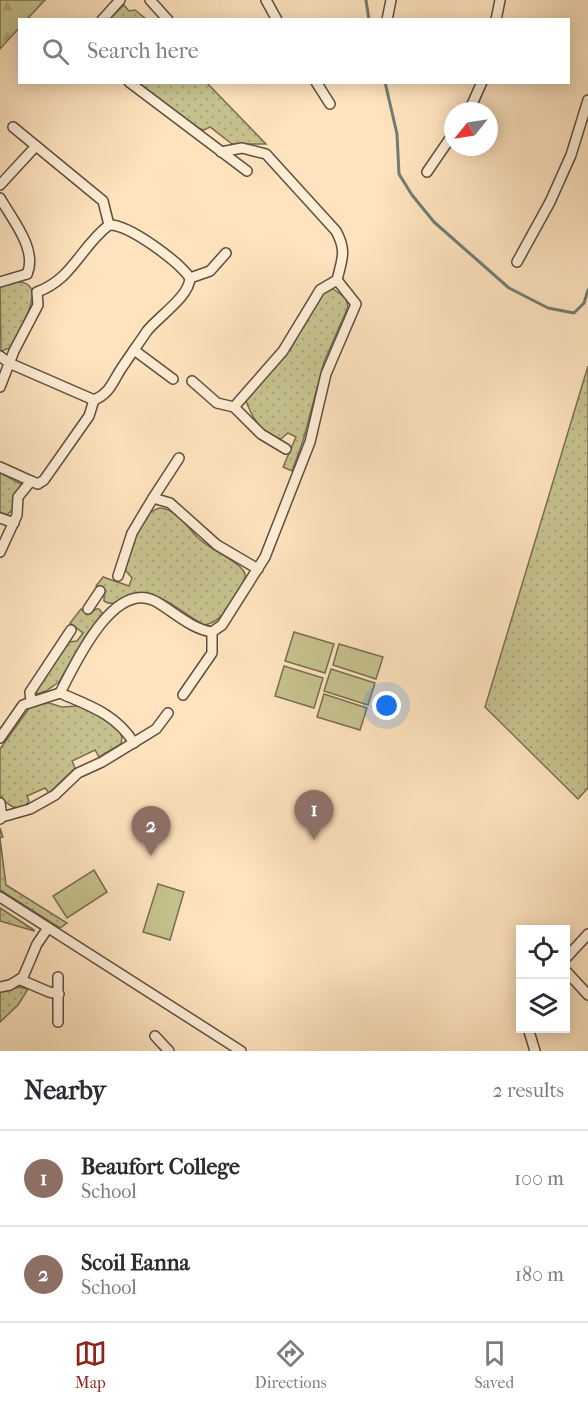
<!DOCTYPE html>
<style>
:root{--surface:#fff;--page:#f7f7f7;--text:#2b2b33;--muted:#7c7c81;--line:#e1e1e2;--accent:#8f2418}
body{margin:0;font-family:"IM FELL French Canon",serif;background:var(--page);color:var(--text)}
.controls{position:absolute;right:18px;bottom:18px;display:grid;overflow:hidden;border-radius:0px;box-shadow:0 3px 15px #0003}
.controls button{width:54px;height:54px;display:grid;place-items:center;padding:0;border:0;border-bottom:2px solid var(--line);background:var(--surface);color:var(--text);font:30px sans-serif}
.compass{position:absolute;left:444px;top:102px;width:54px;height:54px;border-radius:50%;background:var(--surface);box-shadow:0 3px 15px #0003;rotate:240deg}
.you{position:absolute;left:387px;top:706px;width:21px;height:21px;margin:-15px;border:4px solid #fff;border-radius:50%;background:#1a73e8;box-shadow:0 0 0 9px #1a73e833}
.badge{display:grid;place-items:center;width:39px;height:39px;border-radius:50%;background:var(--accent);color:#fff;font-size:20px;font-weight:700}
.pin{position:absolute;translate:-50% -50px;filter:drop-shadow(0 2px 3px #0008)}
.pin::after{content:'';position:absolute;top:32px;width:21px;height:18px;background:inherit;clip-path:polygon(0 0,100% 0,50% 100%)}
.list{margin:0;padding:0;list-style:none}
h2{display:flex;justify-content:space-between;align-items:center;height:78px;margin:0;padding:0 24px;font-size:26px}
h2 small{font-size:20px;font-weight:400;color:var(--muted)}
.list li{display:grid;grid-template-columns:39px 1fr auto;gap:18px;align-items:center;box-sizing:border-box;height:96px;padding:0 24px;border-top:2px solid var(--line)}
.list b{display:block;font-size:22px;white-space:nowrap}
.list p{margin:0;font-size:20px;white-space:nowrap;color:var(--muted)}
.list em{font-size:20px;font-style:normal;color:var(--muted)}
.icon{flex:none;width:33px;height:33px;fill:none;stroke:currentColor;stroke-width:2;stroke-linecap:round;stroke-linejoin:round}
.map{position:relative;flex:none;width:588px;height:1051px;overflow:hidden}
.search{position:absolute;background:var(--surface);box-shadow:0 3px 15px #0003;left:18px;right:18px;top:18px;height:66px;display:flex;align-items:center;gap:15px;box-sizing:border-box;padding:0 21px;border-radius:0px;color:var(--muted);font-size:22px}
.sheet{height:270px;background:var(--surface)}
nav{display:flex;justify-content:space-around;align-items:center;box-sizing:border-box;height:84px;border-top:2px solid var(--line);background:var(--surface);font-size:16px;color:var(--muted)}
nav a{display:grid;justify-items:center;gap:3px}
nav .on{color:var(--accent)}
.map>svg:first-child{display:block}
</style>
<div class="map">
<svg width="588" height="1051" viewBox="0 0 588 1051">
<defs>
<pattern id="grass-dots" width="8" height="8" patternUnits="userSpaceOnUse" patternTransform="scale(1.5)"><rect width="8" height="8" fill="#c6c28e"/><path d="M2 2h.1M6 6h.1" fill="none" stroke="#aaa67a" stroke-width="1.8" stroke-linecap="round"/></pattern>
<pattern id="forest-firs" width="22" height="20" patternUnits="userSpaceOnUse" patternTransform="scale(1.5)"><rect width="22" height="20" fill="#c6c28e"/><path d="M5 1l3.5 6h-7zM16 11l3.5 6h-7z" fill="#aaa67a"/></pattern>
</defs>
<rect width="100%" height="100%" fill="#fee3be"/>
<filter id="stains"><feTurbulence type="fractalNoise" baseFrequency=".00333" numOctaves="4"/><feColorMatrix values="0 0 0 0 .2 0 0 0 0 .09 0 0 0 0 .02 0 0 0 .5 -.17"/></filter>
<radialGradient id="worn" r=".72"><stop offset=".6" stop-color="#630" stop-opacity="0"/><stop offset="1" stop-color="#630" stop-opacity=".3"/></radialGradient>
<g fill="url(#grass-dots)" stroke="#776f52" stroke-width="1.5">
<path d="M124 5 129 11 135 10 146 19H109Z"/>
<path d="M138 83H207L266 144H232L210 127 204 130 200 129Z"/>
<path d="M15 282C53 279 17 334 10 348L1 351 0 285Z"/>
<path d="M333 289 346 298 348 307 324 362 303 441 292 471 283 467 296 437 288 433 281 439C262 435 251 416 245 398L274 369 291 348 319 295 325 291Z"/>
<path d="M588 366V788L578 799 485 707Z"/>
<path d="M0 473 21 484 13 509 7 515 0 512Z"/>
<path d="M159 508C176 508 188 528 198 538 206 545 216 551 225 556 231 561 243 566 245 574 247 584 236 595 231 603 224 614 217 623 204 625 185 615 166 596 144 593 128 591 118 610 104 601V595L106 591 96 586 103 577 129 586 132 578 126 571V565L134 538 148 513Z"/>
<path d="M81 609 89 614 96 609H99L103 614 78 649 59 682 46 691 37 694 36 690 69 642 77 641 83 633 70 623Z"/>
<path d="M39 703H49L62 707 78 706 88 709 119 729 122 737 121 744 99 757 95 750 72 761 75 768 49 793 45 788 27 796 29 801 26 805 19 808 13 807 5 802 0 795V749L30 707Z"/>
<path d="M0 828 3 837 0 838 6 885 67 923 60 928 0 890Z"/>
<path d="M0 908 34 930V931L0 921Z"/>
<path d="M19 987 28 989 18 1005 0 1022V992Z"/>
</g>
<path fill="url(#forest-firs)" stroke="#776f52" stroke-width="1.5" d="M0 0H45L27 19 20 20 19 28 0 49Z"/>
<g fill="#c6c28e" stroke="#776f52" stroke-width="1.5">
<path d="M294 632 334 644 325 673 285 661Z"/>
<path d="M339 644 383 657 376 679 333 665Z"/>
<path d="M284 666 323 678 314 708 275 696Z"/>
<path d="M331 669 375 683 368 705 324 691Z"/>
<path d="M324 694 367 708 360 730 317 717Z"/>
<path d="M94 870 107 892 67 918 53 896Z"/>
<path d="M158 884 184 892 170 940 143 932Z"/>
</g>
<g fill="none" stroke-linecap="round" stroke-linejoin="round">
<g stroke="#707d72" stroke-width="3">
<path d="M366 0 369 20"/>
<path d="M385 82 397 134 399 174 412 195 434 222 509 288 548 308 574 313 584 303 588 290"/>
</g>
<defs>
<g id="street">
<path d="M150 0 168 20"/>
<path d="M266 0 277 20"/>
<path d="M102 20 120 0"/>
<path d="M387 20 391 0"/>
<path d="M496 20 500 0"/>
<path d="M129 82 247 171"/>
<path d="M316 82 330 104"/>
<path d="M469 111 482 82"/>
<path d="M13 127 103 201 109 225"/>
<path d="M221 152 242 148 266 154 336 231C347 251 342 259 337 280L320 290 283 351 234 407 261 434 286 449"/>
<path d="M427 172 453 134"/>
<path d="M0 185 36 146"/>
<path d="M0 198C12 219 38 250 27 274"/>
<path d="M109 225C129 224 179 262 190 278"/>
<path d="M517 262 550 202 571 155 588 100"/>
<path d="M190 278 210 271 226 253"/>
<path d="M0 282 27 274"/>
<path d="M134 350 173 379"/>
<path d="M0 356 9 363 94 400C111 393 113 380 123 366 131 354 139 343 147 331 159 316 189 297 190 278"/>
<path d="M192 381 217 403 234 407"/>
<path d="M0 387 14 351 38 305 37 292C73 279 81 246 109 225"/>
<path d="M0 467 31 481"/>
<path d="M153 498 179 458"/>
<path d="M0 518 14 523"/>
<path d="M0 552 17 515 18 497 31 481 38 484 44 480 89 416 94 400"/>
<path d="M118 576 132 533 153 498 170 503 217 545 258 569"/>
<path d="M88 609 100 591"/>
<path d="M183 695 212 653V632L222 625 265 557 310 442 326 374 356 304 337 280"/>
<path d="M31 701 30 692 71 630"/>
<path d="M0 738 23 705 60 693"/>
<path d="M134 743C116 714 90 706 60 693 75 664 113 580 155 601 173 611 191 629 212 632"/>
<path d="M0 803 2 817"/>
<path d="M0 819 2 817 30 809 55 795 78 773 102 762 156 729 168 713"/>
<path d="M0 897 241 1051"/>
<path d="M566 958 588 934"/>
<path d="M566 971 588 995"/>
<path d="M21 980 49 992 59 994"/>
<path d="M0 987 10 985 23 977 37 944 48 928"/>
<path d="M58 1022V977"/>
<path d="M528 1028 535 1051"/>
<path d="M155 1036 169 1051"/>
</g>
</defs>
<use href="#street" stroke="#5e4e40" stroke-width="12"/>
<use href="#street" stroke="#feedd5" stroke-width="9"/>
</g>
<rect width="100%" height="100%" filter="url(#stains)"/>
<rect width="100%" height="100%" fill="url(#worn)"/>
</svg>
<div class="controls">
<button><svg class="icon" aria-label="locate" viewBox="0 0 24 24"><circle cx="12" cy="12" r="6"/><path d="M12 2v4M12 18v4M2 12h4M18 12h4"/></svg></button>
<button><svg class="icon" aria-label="layers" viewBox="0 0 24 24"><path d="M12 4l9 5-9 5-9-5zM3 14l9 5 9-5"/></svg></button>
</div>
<svg class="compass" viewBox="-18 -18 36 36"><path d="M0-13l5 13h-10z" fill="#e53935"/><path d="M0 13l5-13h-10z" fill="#7c7c81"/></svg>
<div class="you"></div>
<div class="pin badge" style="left:314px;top:840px;background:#8d6e63">1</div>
<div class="pin badge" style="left:151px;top:856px;background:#8d6e63">2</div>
<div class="search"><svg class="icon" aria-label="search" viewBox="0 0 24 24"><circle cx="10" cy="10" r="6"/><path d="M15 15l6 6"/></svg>Search here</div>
</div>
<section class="sheet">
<h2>Nearby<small>2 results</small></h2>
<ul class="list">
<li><span class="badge" style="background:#8d6e63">1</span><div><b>Beaufort College</b><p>School</p></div><em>100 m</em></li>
<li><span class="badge" style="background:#8d6e63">2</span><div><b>Scoil Eanna</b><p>School</p></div><em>180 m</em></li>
</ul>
</section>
<nav>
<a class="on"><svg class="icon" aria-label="map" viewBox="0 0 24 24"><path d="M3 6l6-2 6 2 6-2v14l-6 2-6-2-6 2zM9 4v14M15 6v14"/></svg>Map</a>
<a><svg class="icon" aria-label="directions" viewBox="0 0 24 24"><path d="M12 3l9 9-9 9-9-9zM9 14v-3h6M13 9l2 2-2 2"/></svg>Directions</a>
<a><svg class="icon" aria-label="saved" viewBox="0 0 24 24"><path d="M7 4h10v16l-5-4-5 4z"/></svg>Saved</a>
</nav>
